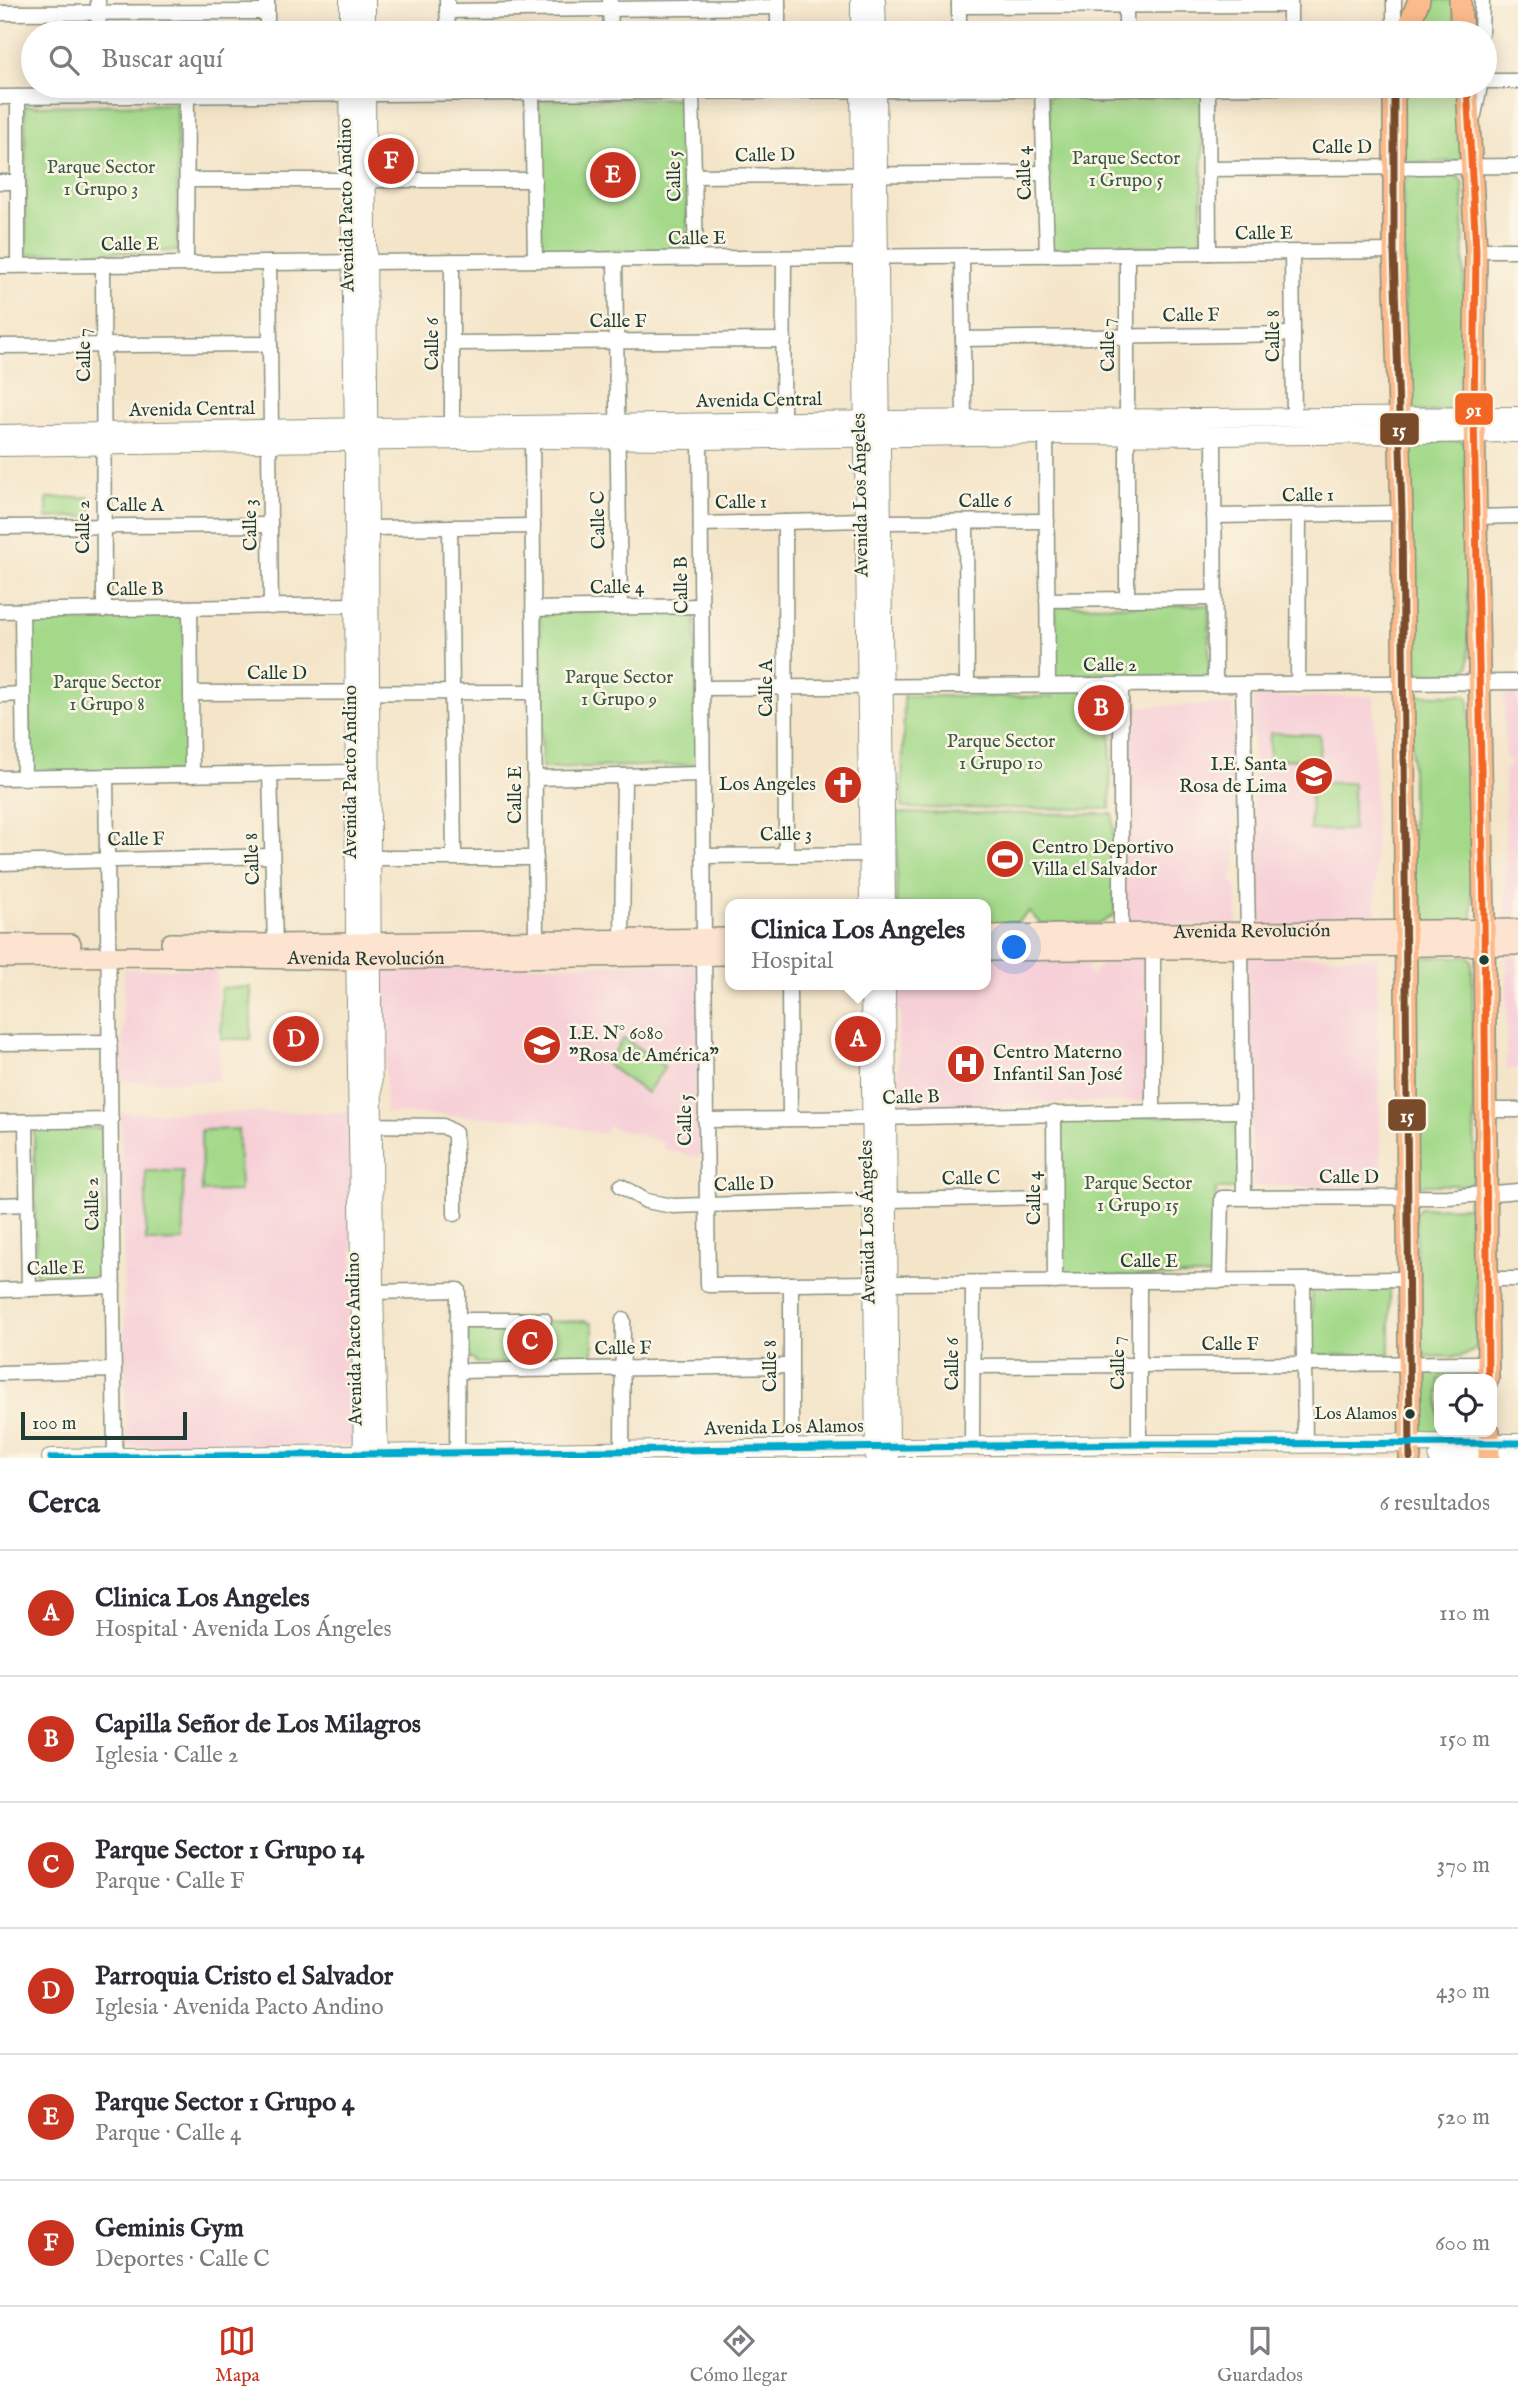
<!DOCTYPE html>
<html lang="es">
<meta charset="utf-8">
<style>
:root{--surface:#fff;--page:#f7f7f7;--text:#2b2b33;--muted:#7c7c81;--line:#e1e1e2;--accent:#c8321e}
body{margin:0;font-family:"IM FELL English",serif;background:var(--page);color:var(--text)}
.controls{position:absolute;right:21px;bottom:21px;display:grid;overflow:hidden;border-radius:14px;box-shadow:0 4px 18px #0003}
.controls button{width:63px;height:63px;display:grid;place-items:center;padding:0;border:0;border-bottom:2px solid var(--line);background:var(--surface);color:var(--text);font:35px sans-serif}
.scale{position:absolute;left:21px;bottom:18px;width:166px;box-sizing:border-box;padding-left:7px;border:4px solid #1f3d34;border-top:0;font-size:19px;line-height:24px;white-space:nowrap;color:#1f3d34;-webkit-text-stroke:5px #fcf5e5;paint-order:stroke}
.you{position:absolute;left:1015px;top:948px;width:24px;height:24px;margin:-18px;border:5px solid #fff;border-radius:50%;background:#1a73e8;box-shadow:0 0 0 10px #1a73e833}
.badge{display:grid;place-items:center;width:46px;height:46px;border-radius:50%;background:var(--accent);color:#fff;font-size:23px;font-weight:700}
.pin{position:absolute;translate:-50% -50%;border:4px solid #fff;box-shadow:0 2px 7px #0006}
.popup{position:absolute;left:725px;top:899px;width:266px;height:91px;box-sizing:border-box;display:grid;place-content:center;border-radius:14px;background:var(--surface);filter:drop-shadow(0 2px 5px #0005);font-size:23px;white-space:nowrap;color:var(--muted)}
.popup b{font-size:26px;color:var(--text)}
.popup::after{content:'';position:absolute;left:50%;top:100%;margin-left:-14px;border:14px solid transparent;border-top-color:var(--surface)}
.list{margin:0;padding:0;list-style:none}
h2{display:flex;justify-content:space-between;align-items:center;height:91px;margin:0;padding:0 28px;font-size:30px}
h2 small{font-size:23px;font-weight:400;color:var(--muted)}
.list li{display:grid;grid-template-columns:46px 1fr auto;gap:21px;align-items:center;box-sizing:border-box;height:126px;padding:0 28px;border-top:2px solid var(--line)}
.list b{display:block;font-size:26px;white-space:nowrap}
.list p{margin:0;font-size:23px;white-space:nowrap;color:var(--muted)}
.list em{font-size:23px;font-style:normal;color:var(--muted)}
.icon{flex:none;width:38px;height:38px;fill:none;stroke:currentColor;stroke-width:2;stroke-linecap:round;stroke-linejoin:round}
.map{position:relative;flex:none;width:1518px;height:1458px;overflow:hidden}
.search{position:absolute;background:var(--surface);box-shadow:0 4px 18px #0003;left:21px;right:21px;top:21px;height:77px;display:flex;align-items:center;gap:18px;box-sizing:border-box;padding:0 24px;border-radius:38px;color:var(--muted);font-size:26px}
.sheet{height:847px;background:var(--surface)}
nav{display:flex;justify-content:space-around;align-items:center;box-sizing:border-box;height:98px;border-top:2px solid var(--line);background:var(--surface);font-size:19px;color:var(--muted)}
nav a{display:grid;justify-items:center;gap:4px}
nav .on{color:var(--accent)}
.map>svg:first-child{display:block}
</style>
<div class="map">
<svg width="1518" height="1458" viewBox="0 0 1518 1458">
<rect width="100%" height="100%" fill="#fcf5e5"/>
<filter id="ink" filterUnits="userSpaceOnUse"><feTurbulence type="fractalNoise" baseFrequency=".0143" numOctaves="2"/><feDisplacementMap in="SourceGraphic" scale="14" xChannelSelector="R" yChannelSelector="G"/><feConvolveMatrix kernelMatrix="1 2 1 2 8 2 1 2 1" color-interpolation-filters="sRGB"/></filter>
<filter id="wash" filterUnits="userSpaceOnUse"><feTurbulence type="fractalNoise" baseFrequency=".00686" numOctaves="4" result="noise"/><feDisplacementMap in="SourceGraphic" scale="28" xChannelSelector="R" yChannelSelector="G"/><feGaussianBlur stdDeviation="1.57" result="paint"/><feColorMatrix in="noise" values="0 0 0 0 0 0 0 0 0 0 0 0 0 0 0 0 0 1.4 0 .05"/><feComposite in="paint" operator="in"/></filter>
<g filter="url(#wash)">
<rect width="100%" height="100%" fill="#f4e5c9"/>
<g fill="#f6cfd7">
<path d="M1518 694V922H1506L1505 770 1510 767V760L1505 756 1504 695Z"/>
<path d="M1374 696 1376 923 1254 926 1253 698Z"/>
<path d="M1233 705 1236 870 1232 875V883L1237 887V924L1123 927V706Z"/>
<path d="M1078 955 1089 966 1086 970 1091 975 1108 958H1147L1146 1101 905 1106 898 1101V1028L901 1024V1013L897 1010V985H986V957Z"/>
<path d="M1507 955H1518V1069H1506Z"/>
<path d="M1248 956 1377 957 1381 1187 1253 1186Z"/>
<path d="M691 963 698 971 700 1158 663 1149 662 1142 608 1126 606 1135 537 1119 386 1113 383 977 390 968Z"/>
<path d="M124 969H217L219 1081 122 1082Z"/>
<path d="M350 1112 355 1446H127L126 1443 121 1113Z"/>
</g>
<g fill="#a3d989" stroke="#618b5e" stroke-width="2">
<path d="M1426 0H1454L1455 33H1413Z"/>
<path d="M1402 86H1458L1462 157 1459 161 1407 163 1403 159Z"/>
<path d="M1204 92 1201 245 1051 249 1048 96Z"/>
<path d="M686 98 688 250 541 252 539 100Z"/>
<path d="M177 104 178 251 26 254 25 106Z"/>
<path d="M1409 176H1457L1461 180 1463 187 1465 406 1462 410 1414 413 1405 407 1403 186Z"/>
<path d="M1461 440 1465 444 1469 666 1461 674 1413 673 1407 443Z"/>
<path d="M91 497 92 516 47 518V498Z"/>
<path d="M1209 605V678L1112 679 1110 809 902 808 904 696 1053 697 1055 606Z"/>
<path d="M695 610 698 765 542 768 540 613Z"/>
<path d="M185 615V772L29 773 28 616Z"/>
<path d="M1412 695H1465L1469 699 1472 917 1469 922 1412 923Z"/>
<path d="M1270 733 1320 735 1319 760 1269 759Z"/>
<path d="M1311 783H1353V830H1310Z"/>
<path d="M897 813 1113 814 1115 915 1101 923 1041 924 1029 912 1016 923 986 924V904H896Z"/>
<path d="M1417 957H1469L1472 960 1475 1178 1469 1185H1417L1412 960Z"/>
<path d="M251 987V1039H221V988Z"/>
<path d="M624 1038 665 1067 647 1093 606 1064Z"/>
<path d="M1239 1116V1189H1216V1276L1061 1277V1117Z"/>
<path d="M104 1128V1282L36 1283 34 1129Z"/>
<path d="M238 1129 240 1191 202 1192 201 1130Z"/>
<path d="M146 1171H183L184 1241 146 1242Z"/>
<path d="M1468 1207 1474 1212 1476 1218V1348C1465 1361 1439 1356 1423 1356L1418 1354 1416 1213 1420 1208Z"/>
<rect x="1312" y="1286" width="78" height="69"/>
<path d="M586 1321 592 1324 593 1328V1356L584 1364 477 1363 468 1356 467 1327 470 1323Z"/>
<path d="M1469 1369 1474 1372 1475 1379H1439V1432H1475L1474 1436H1418L1416 1372 1421 1370Z"/>
</g>
</g>
<g filter="url(#ink)">
<g fill="none" stroke-linecap="round" stroke-linejoin="round">
<defs>
<g id="minor">
<path d="M98 0 99 33"/>
<path d="M267 0V33"/>
<path d="M447 0 448 33"/>
<path d="M778 0V33"/>
<path d="M959 0V33"/>
<path d="M1126 0V33"/>
<path d="M1394 0V33"/>
<path d="M610 1 611 33"/>
<path d="M959 6 1290 5"/>
<path d="M447 11 778 7"/>
<path d="M0 13 267 12"/>
<path d="M1290 33V0"/>
<path d="M1481 33 1482 0"/>
<path d="M1485 81H1518"/>
<path d="M1208 88 1209 253"/>
<path d="M1042 89 1047 255"/>
<path d="M692 92 696 259"/>
<path d="M532 93 535 260"/>
<path d="M0 97 1394 86"/>
<path d="M1474 115 1480 86"/>
<path d="M1209 169 1518 166"/>
<path d="M694 176 1045 173"/>
<path d="M187 180H534"/>
<path d="M0 182H18"/>
<path d="M1476 250H1518"/>
<path d="M1292 253 1294 418"/>
<path d="M1127 254V599"/>
<path d="M962 256 964 420"/>
<path d="M615 259 620 607"/>
<path d="M452 261V426"/>
<path d="M269 263 271 429"/>
<path d="M103 264 104 610"/>
<path d="M186 264 187 96"/>
<path d="M18 265V97"/>
<path d="M0 266 1394 251"/>
<path d="M963 339 1293 334"/>
<path d="M452 343 784 340"/>
<path d="M0 346 270 344"/>
<path d="M783 422 784 258"/>
<path d="M1046 435 1048 685"/>
<path d="M1214 436 1215 684"/>
<path d="M532 439 536 941"/>
<path d="M700 440 704 939"/>
<path d="M269 442 271 607"/>
<path d="M1214 516 1402 513"/>
<path d="M1476 517 1518 516"/>
<path d="M785 522 786 855"/>
<path d="M882 522 1047 521"/>
<path d="M966 522 967 686"/>
<path d="M701 524 865 520"/>
<path d="M0 527 270 525"/>
<path d="M450 527 454 857"/>
<path d="M370 528 533 526"/>
<path d="M1047 600 1214 598"/>
<path d="M190 608 192 775"/>
<path d="M534 609 702 606"/>
<path d="M0 611 354 605"/>
<path d="M22 611 24 778"/>
<path d="M1243 684 1248 932"/>
<path d="M1298 684 1299 515"/>
<path d="M702 688 1518 682"/>
<path d="M191 693 534 692"/>
<path d="M0 695 23 694"/>
<path d="M270 774 275 944"/>
<path d="M106 776 115 1457"/>
<path d="M0 778 354 772"/>
<path d="M535 778 703 774"/>
<path d="M704 856 869 854"/>
<path d="M372 858H536"/>
<path d="M0 863 272 856"/>
<path d="M1121 933V685"/>
<path d="M622 940 624 776"/>
<path d="M1241 948 1244 1197"/>
<path d="M1153 949V1112"/>
<path d="M704 955 708 1285 873 1283"/>
<path d="M789 985 790 1119"/>
<path d="M0 1043 110 1042"/>
<path d="M1486 1110H1518"/>
<path d="M1054 1113 1055 1282"/>
<path d="M705 1120C885 1119 1064 1113 1243 1111"/>
<path d="M0 1122 111 1120"/>
<path d="M26 1122 29 1289"/>
<path d="M363 1125 443 1126 455 1133V1214"/>
<path d="M621 1186 646 1201 673 1206 873 1200"/>
<path d="M888 1200 1054 1197"/>
<path d="M0 1205 27 1204"/>
<path d="M1487 1279H1518"/>
<path d="M1303 1280 1305 1443"/>
<path d="M1139 1281V1444"/>
<path d="M1220 1281 1222 1198 1448 1197 1518 1191"/>
<path d="M890 1283 1408 1279"/>
<path d="M0 1290 113 1286"/>
<path d="M374 1292 458 1290 457 1453"/>
<path d="M457 1320H544"/>
<path d="M973 1366 1488 1363"/>
<path d="M520 1370 521 1320"/>
<path d="M457 1371 790 1366"/>
<path d="M0 1373 114 1370"/>
<path d="M972 1446 973 1283"/>
<path d="M791 1449V1284"/>
<path d="M622 1451 623 1320"/>
</g>
<g id="tertiary">
<path d="M349 0V33"/>
<path d="M366 0V33"/>
<path d="M860 0V33"/>
<path d="M876 0 877 33"/>
<path d="M349 86 354 442 355 943 363 1458"/>
<path d="M366 86 374 1292 379 1458"/>
<path d="M860 86 869 904"/>
<path d="M877 86 886 904"/>
<path d="M0 434 370 427 880 420 1518 416"/>
<path d="M0 447 532 439 700 440 1046 435 1214 436 1518 433"/>
<path d="M870 985 875 1457"/>
<path d="M886 985 890 1458"/>
<path d="M51 1458 1139 1444 1518 1443"/>
<path d="M1438 1458 1518 1457"/>
</g>
<g id="secondary">
<path id="s1" d="M986 935 1518 929"/>
<path d="M171 943 275 944 730 938"/>
<path d="M0 944H71"/>
<path d="M986 951 1518 945"/>
<path id="s2" d="M0 958 143 956 355 960 730 955"/>
</g>
<g id="primary">
<path d="M1460 0 1462 33"/>
<path d="M1406 33 1419 0"/>
<path d="M1394 86V251L1402 513 1410 1458"/>
<path d="M1467 86 1476 250 1474 417 1484 914 1488 1379"/>
<path d="M1489 1432V1458"/>
</g>
</defs>
<use href="#minor" stroke="#8a917e" stroke-width="17"/>
<use href="#tertiary" stroke="#8a917e" stroke-width="20"/>
<use href="#secondary" stroke="#8a917e" stroke-width="22"/>
<use href="#primary" stroke="#8a917e" stroke-width="24"/>
<use href="#minor" stroke="#fff" stroke-width="14"/>
<use href="#tertiary" stroke="#fff" stroke-width="18"/>
<use href="#secondary" stroke="#fde4d1" stroke-width="19"/>
<use href="#primary" stroke="#fbbb8c" stroke-width="21"/>
<defs>
<path id="bus-1" d="M1394 86V251L1402 513 1410 1458"/>
<path id="bus-2" d="M1467 86 1476 250 1474 417 1484 914 1488 1379"/>
<path id="bus-3" d="M51 1458 1139 1444 1518 1443"/>
</defs>
<use href="#bus-1" stroke="#fcf5e5" stroke-width="12"/>
<use href="#bus-2" stroke="#fcf5e5" stroke-width="12"/>
<use href="#bus-3" stroke="#fcf5e5" stroke-width="12"/>
<use href="#bus-1" stroke="#7a4b2a" stroke-width="7"/>
<use href="#bus-2" stroke="#f26522" stroke-width="7"/>
<use href="#bus-3" stroke="#00a9ce" stroke-width="7"/>
</g>
</g>
<defs>
<symbol id="school-disc" viewBox="-11 -11 22 22"><circle r="9.5" fill="#c8321e" stroke="#fcf5e5"/><path d="M0-5L7-2L0 1L-7-2ZM-4 1L0 2.5L4 1V4Q0 6-4 4Z" fill="#fff"/></symbol>
<symbol id="church-disc" viewBox="-11 -11 22 22"><circle r="9.5" fill="#c8321e" stroke="#fcf5e5"/><path d="M-1.2-6h2.4v3.5h3.3v2.4h-3.3V6h-2.4V-.1h-3.3v-2.4h3.3Z" fill="#fff"/></symbol>
<symbol id="stadium-disc" viewBox="-11 -11 22 22"><circle r="9.5" fill="#c8321e" stroke="#fcf5e5"/><path d="M0-5a6.5 5 0 1 0 0 10a6.5 5 0 1 0 0-10ZM-3.5-1.8h7v3.6h-7Z" fill="#fff"/></symbol>
<symbol id="hospital-disc" viewBox="-11 -11 22 22"><circle r="9.5" fill="#c8321e" stroke="#fcf5e5"/><path d="M-5-5h3v3.5h4V-5h3V5h-3V1.5h-4V5h-3Z" fill="#fff"/></symbol>
</defs>
<g fill-rule="evenodd">
<use href="#school-disc" x="1292" y="754" width="44" height="44"/>
<use href="#church-disc" x="821" y="763" width="44" height="44"/>
<use href="#stadium-disc" x="983" y="837" width="44" height="44"/>
<use href="#school-disc" x="520" y="1023" width="44" height="44"/>
<use href="#hospital-disc" x="944" y="1042" width="44" height="44"/>
</g>
<g fill="#1f3d34" stroke="#fcf5e5" stroke-width="2.5">
<circle cx="1484" cy="960" r="6"/>
<circle cx="1410" cy="1414" r="6"/>
</g>
<g text-anchor="middle" dominant-baseline="central" stroke-width="5" stroke-linejoin="round" paint-order="stroke">
<g font-size="17" fill="#1f3d34" stroke="#fcf5e5" text-anchor="end">
<text x="1397" y="1414">Los Alamos</text>
</g>
<g font-size="19" fill="#1f3d34" stroke="#fcf5e5">
<text x="1342" y="148">Calle D</text>
<text transform="translate(765 156) rotate(-1)">Calle D</text>
<text transform="translate(1025 173) rotate(-92)">Calle 4</text>
<text transform="translate(675 176) rotate(-91)">Calle 5</text>
<text transform="translate(347 205) rotate(-91)">Avenida Pacto Andino</text>
<text transform="translate(1264 234) rotate(-1)">Calle E</text>
<text transform="translate(697 239) rotate(-1)">Calle E</text>
<text transform="translate(130 245) rotate(-1)">Calle E</text>
<text transform="translate(1191 316) rotate(-1)">Calle F</text>
<text x="618" y="322">Calle F</text>
<text transform="translate(1274 336) rotate(-90)">Calle 8</text>
<text transform="translate(433 344) rotate(-90)">Calle 6</text>
<text transform="translate(1109 345) rotate(-90)">Calle 7</text>
<text transform="translate(85 355) rotate(-90)">Calle 7</text>
<text transform="translate(759 401) rotate(-1)">Avenida Central</text>
<text transform="translate(192 410) rotate(-1)">Avenida Central</text>
<text transform="translate(861 495) rotate(-91)">Avenida Los Ángeles</text>
<text transform="translate(1308 496) rotate(-1)">Calle 1</text>
<text x="985" y="502">Calle 6</text>
<text transform="translate(741 503) rotate(-1)">Calle 1</text>
<text x="135" y="506">Calle A</text>
<text transform="translate(599 520) rotate(-91)">Calle C</text>
<text transform="translate(251 525) rotate(-91)">Calle 3</text>
<text transform="translate(84 527) rotate(-90)">Calle 2</text>
<text transform="translate(682 585) rotate(-91)">Calle B</text>
<text transform="translate(617 588) rotate(-1)">Calle 4</text>
<text transform="translate(135 590) rotate(-1)">Calle B</text>
<text x="1110" y="666">Calle 2</text>
<text x="277" y="674">Calle D</text>
<text transform="translate(767 688) rotate(-90)">Calle A</text>
<text transform="translate(351 772) rotate(-90)">Avenida Pacto Andino</text>
<text transform="translate(516 795) rotate(-90)">Calle E</text>
<text transform="translate(786 835) rotate(-1)">Calle 3</text>
<text transform="translate(136 840) rotate(-1)">Calle F</text>
<text transform="translate(253 859) rotate(-92)">Calle 8</text>
<text stroke="none"><textPath href="#s1" startOffset="266">Avenida Revolución</textPath></text>
<text stroke="none"><textPath href="#s2" startOffset="366">Avenida Revolución</textPath></text>
<text transform="translate(911 1098) rotate(-2)">Calle B</text>
<text transform="translate(686 1120) rotate(-90)">Calle 5</text>
<text x="1349" y="1178">Calle D</text>
<text transform="translate(971 1179) rotate(-1)">Calle C</text>
<text transform="translate(744 1185) rotate(-2)">Calle D</text>
<text transform="translate(1035 1198) rotate(-90)">Calle 4</text>
<text transform="translate(93 1204) rotate(-91)">Calle 2</text>
<text transform="translate(868 1222) rotate(-91)">Avenida Los Ángeles</text>
<text x="1149" y="1262">Calle E</text>
<text transform="translate(56 1269) rotate(-2)">Calle E</text>
<text transform="translate(355 1339) rotate(-91)">Avenida Pacto Andino</text>
<text x="1230" y="1345">Calle F</text>
<text transform="translate(623 1349) rotate(-1)">Calle F</text>
<text transform="translate(1119 1363) rotate(-90)">Calle 7</text>
<text transform="translate(953 1364) rotate(-90)">Calle 6</text>
<text transform="translate(771 1366) rotate(-90)">Calle 8</text>
<text transform="translate(784 1428) rotate(-1)">Avenida Los Alamos</text>
</g>
<g font-size="19" fill="#395c45" stroke="#fcf5e5">
<text x="1126" y="159">Parque Sector<tspan x="1126" dy="22">1 Grupo 5</tspan></text>
<text x="101" y="168">Parque Sector<tspan x="101" dy="22">1 Grupo 3</tspan></text>
<text x="619" y="678">Parque Sector<tspan x="619" dy="22">1 Grupo 9</tspan></text>
<text x="107" y="683">Parque Sector<tspan x="107" dy="22">1 Grupo 8</tspan></text>
<text x="1001" y="742">Parque Sector<tspan x="1001" dy="22">1 Grupo 10</tspan></text>
<text x="1138" y="1184">Parque Sector<tspan x="1138" dy="22">1 Grupo 15</tspan></text>
</g>
<g font-size="19" fill="#1f3d34" stroke="#fcf5e5" text-anchor="start">
<text x="1287" y="765" text-anchor="end">I.E. Santa<tspan x="1287" dy="22">Rosa de Lima</tspan></text>
<text x="816" y="785" text-anchor="end">Los Angeles</text>
<text x="1032" y="848">Centro Deportivo<tspan x="1032" dy="22">Villa el Salvador</tspan></text>
<text x="569" y="1034">I.E. N° 6080<tspan x="569" dy="22">"Rosa de América"</tspan></text>
<text x="993" y="1053">Centro Materno<tspan x="993" dy="22">Infantil San José</tspan></text>
</g>
</g>
<g stroke="#fcf5e5" stroke-width="2.5">
<rect x="1454" y="392" width="40" height="34" rx="7" fill="#f26522"/>
<rect x="1379" y="412" width="41" height="34" rx="7" fill="#7a4b2a"/>
<rect x="1387" y="1098" width="40" height="34" rx="7" fill="#7a4b2a"/>
</g>
<g font-size="19" text-anchor="middle" font-weight="bold" fill="#fff">
<text x="1474" y="416">91</text>
<text x="1399" y="436">15</text>
<text x="1407" y="1122">15</text>
</g>
</svg>
<div class="controls">
<button><svg class="icon" aria-label="locate" viewBox="0 0 24 24"><circle cx="12" cy="12" r="6"/><path d="M12 2v4M12 18v4M2 12h4M18 12h4"/></svg></button>
</div>
<div class="scale">100 m</div>
<div class="you"></div>
<div class="pin badge" style="left:858px;top:1039px">A</div>
<div class="popup"><b>Clinica Los Angeles</b>Hospital</div>
<div class="pin badge" style="left:1101px;top:708px">B</div>
<div class="pin badge" style="left:530px;top:1342px">C</div>
<div class="pin badge" style="left:296px;top:1039px">D</div>
<div class="pin badge" style="left:613px;top:175px">E</div>
<div class="pin badge" style="left:391px;top:161px">F</div>
<div class="search"><svg class="icon" aria-label="search" viewBox="0 0 24 24"><circle cx="10" cy="10" r="6"/><path d="M15 15l6 6"/></svg>Buscar aquí</div>
</div>
<section class="sheet">
<h2>Cerca<small>6 resultados</small></h2>
<ul class="list">
<li><span class="badge">A</span><div><b>Clinica Los Angeles</b><p>Hospital · Avenida Los Ángeles</p></div><em>110 m</em></li>
<li><span class="badge">B</span><div><b>Capilla Señor de Los Milagros</b><p>Iglesia · Calle 2</p></div><em>150 m</em></li>
<li><span class="badge">C</span><div><b>Parque Sector 1 Grupo 14</b><p>Parque · Calle F</p></div><em>370 m</em></li>
<li><span class="badge">D</span><div><b>Parroquia Cristo el Salvador</b><p>Iglesia · Avenida Pacto Andino</p></div><em>430 m</em></li>
<li><span class="badge">E</span><div><b>Parque Sector 1 Grupo 4</b><p>Parque · Calle 4</p></div><em>520 m</em></li>
<li><span class="badge">F</span><div><b>Geminis Gym</b><p>Deportes · Calle C</p></div><em>600 m</em></li>
</ul>
</section>
<nav>
<a class="on"><svg class="icon" aria-label="map" viewBox="0 0 24 24"><path d="M3 6l6-2 6 2 6-2v14l-6 2-6-2-6 2zM9 4v14M15 6v14"/></svg>Mapa</a>
<a><svg class="icon" aria-label="directions" viewBox="0 0 24 24"><path d="M12 3l9 9-9 9-9-9zM9 14v-3h6M13 9l2 2-2 2"/></svg>Cómo llegar</a>
<a><svg class="icon" aria-label="saved" viewBox="0 0 24 24"><path d="M7 4h10v16l-5-4-5 4z"/></svg>Guardados</a>
</nav>
